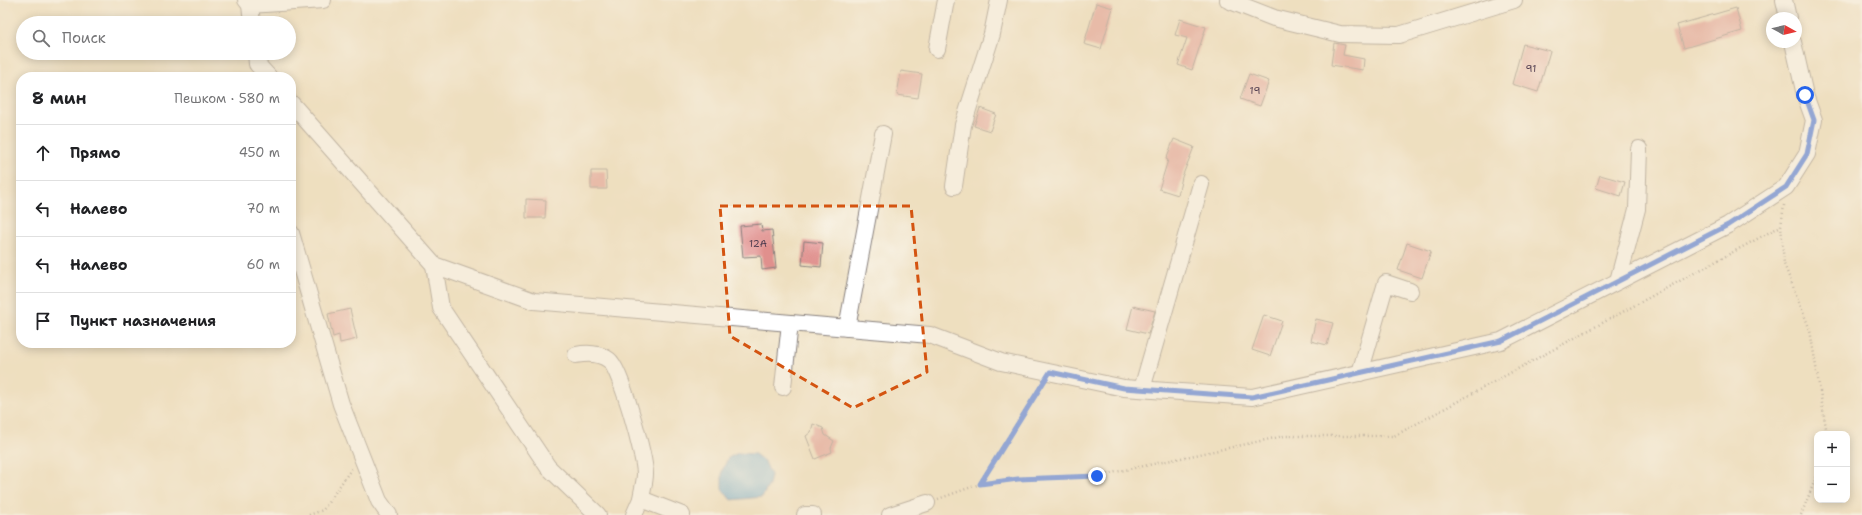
<!DOCTYPE html>
<html lang="ru">
<meta charset="utf-8">
<style>
:root{--surface:#fff;--page:#f2f2f2;--text:#202124;--muted:#757577;--line:#e0e0e0}
body{margin:0;font-family:"Shantell Sans",sans-serif;background:var(--page);color:var(--text)}
.controls{position:absolute;right:12px;bottom:12px;display:grid;overflow:hidden;border-radius:8px;box-shadow:0 2px 10px #0003}
.controls button{width:36px;height:36px;display:grid;place-items:center;padding:0;border:0;border-bottom:1px solid var(--line);background:var(--surface);color:var(--text);font:20px sans-serif}
.compass{position:absolute;left:1766px;top:12px;width:36px;height:36px;border-radius:50%;background:var(--surface);box-shadow:0 2px 10px #0003;rotate:98deg}
.stop{position:absolute;width:12px;height:12px;margin:-9px;border:3px solid #2563eb;border-radius:50%;background:#fff}
.stop.end{background:#2563eb;border-color:#fff;box-shadow:0 1px 4px #0008}
.list{margin:0;padding:0;list-style:none}
h2{display:flex;justify-content:space-between;align-items:center;height:52px;margin:0;padding:0 16px;font-size:17px}
h2 small{font-size:13px;font-weight:400;color:var(--muted)}
.list li{display:grid;grid-template-columns:26px 1fr auto;gap:12px;align-items:center;box-sizing:border-box;height:56px;padding:0 16px;border-top:1px solid var(--line)}
.list b{display:block;font-size:15px;white-space:nowrap}
.list em{font-size:13px;font-style:normal;color:var(--muted)}
.icon{flex:none;width:22px;height:22px;fill:none;stroke:currentColor;stroke-width:2;stroke-linecap:round;stroke-linejoin:round}
.map{position:relative;flex:none;width:1862px;height:515px;overflow:hidden}
.search{position:absolute;background:var(--surface);box-shadow:0 2px 10px #0003;left:16px;top:16px;width:280px;height:44px;display:flex;align-items:center;gap:10px;box-sizing:border-box;padding:0 14px;border-radius:22px;color:var(--muted);font-size:15px}
.panel{position:absolute;background:var(--surface);box-shadow:0 2px 10px #0003;left:16px;top:72px;width:280px;height:276px;border-radius:16px}
.map>svg:first-child{display:block}
</style>
<div class="map">
<svg width="1862" height="515" viewBox="0 0 1862 515">
<rect width="100%" height="100%" fill="#fff"/>
<filter id="ink" filterUnits="userSpaceOnUse"><feTurbulence type="fractalNoise" baseFrequency=".025" numOctaves="2"/><feDisplacementMap in="SourceGraphic" scale="8" xChannelSelector="R" yChannelSelector="G"/><feConvolveMatrix kernelMatrix="1 2 1 2 8 2 1 2 1" color-interpolation-filters="sRGB"/></filter>
<filter id="wash" filterUnits="userSpaceOnUse"><feTurbulence type="fractalNoise" baseFrequency=".012" numOctaves="4" result="noise"/><feDisplacementMap in="SourceGraphic" scale="16" xChannelSelector="R" yChannelSelector="G"/><feGaussianBlur stdDeviation="0.9" result="paint"/><feColorMatrix in="noise" values="0 0 0 0 0 0 0 0 0 0 0 0 0 0 0 0 0 1.4 0 .05"/><feComposite in="paint" operator="in"/></filter>
<g filter="url(#wash)">
<rect width="100%" height="100%" fill="#eedfbf"/>
<path fill="#5da5d4" stroke="#406488" d="M738 453 755 454 765 462 771 475 769 485 762 497 731 500 722 489V471L728 458Z"/>
<g id="blocks">
<g fill="#e0908d">
<path d="M1096 3 1113 8 1101 49 1084 44Z"/>
<path d="M1736 8 1742 31 1684 48 1677 25Z"/>
<path d="M1180 19 1206 27 1192 70 1178 65 1187 38 1175 35Z"/>
<path d="M1334 43 1345 45 1343 55 1364 59 1363 70 1331 65Z"/>
<path d="M1523 44 1550 51 1538 92 1512 84Z"/>
<path d="M901 71 922 74 918 98 897 95Z"/>
<path d="M1249 74 1269 81 1260 106 1240 99Z"/>
<path d="M980 108 996 114 990 131 974 126Z"/>
<path d="M1174 139 1194 147 1182 177 1178 195 1159 189 1168 160 1166 159Z"/>
<path d="M591 171H606L607 189H591Z"/>
<path d="M1600 175 1625 182 1621 196 1596 188Z"/>
<path d="M526 199 546 200 545 218H526Z"/>
<path d="M761 224 762 231 772 230 776 268 762 270 761 256 743 257 740 226Z"/>
<path d="M804 241 823 243 821 267 802 265Z"/>
<path d="M1407 243 1431 251 1422 278 1398 270Z"/>
<path d="M1133 306 1155 311 1148 334 1127 329Z"/>
<path d="M350 309 357 339 340 343 339 335 333 337 328 314Z"/>
<path d="M1264 315 1282 321 1270 356 1252 350Z"/>
<path d="M1316 319 1333 323 1327 345 1311 341Z"/>
<path d="M813 424 823 428 825 435 834 441 831 448 832 452 815 459 806 436 811 432Z"/>
</g>
</g>
</g>
<g filter="url(#ink)">
<use href="#blocks" fill-opacity="0" stroke="#88807d" stroke-width="1"/>
<g fill="none" stroke-linecap="round" stroke-linejoin="round">
<defs>
<g id="minor">
<path d="M246 0 250 5 252 23"/>
<path d="M1228 0 1274 18 1340 34 1399 35 1514 0"/>
<path d="M1784 0 1788 18"/>
<path d="M250 5 323 0"/>
<path d="M937 49 946 0"/>
<path d="M256 53 257 64 269 77"/>
<path d="M291 103 434 265 534 301 930 335 1001 362 1124 388 1252 397 1501 341 1728 225 1786 187 1807 154 1814 120 1805 95 1793 42"/>
<path d="M954 186 963 125 992 34 999 0"/>
<path d="M291 233 341 404 379 501 389 515"/>
<path d="M434 265 441 308 548 467 598 515"/>
<path d="M1618 281 1637 209 1639 149"/>
<path d="M847 328 883 134"/>
<path d="M576 355C586 353 600 353 609 360 621 369 645 457 645 474 645 482 642 491 641 499"/>
<path d="M1360 373 1386 283 1410 291"/>
<path d="M783 387 790 323"/>
<path d="M1142 389 1201 184"/>
<path d="M634 515 641 499 682 515"/>
<path d="M805 515H813"/>
<path d="M890 515 927 503"/>
</g>
</defs>
<use href="#minor" stroke="#88807d" stroke-width="18"/>
<g stroke="#88807d" stroke-width="2.5" stroke-dasharray="1 3" stroke-linecap="butt">
<path d="M1784 205 1781 226 1784 264 1810 330 1827 434"/>
<path d="M980 483 1042 384"/>
<path d="M938 499 980 484 1018 479 1097 476 1284 436H1394L1781 226"/>
<path d="M309 515 323 510 352 468"/>
<path d="M1801 515 1817 475"/>
</g>
<use href="#minor" stroke="#fff" stroke-width="16"/>
</g>
</g>
<g fill="none" stroke-linecap="round" stroke-linejoin="round" filter="url(#ink)">
<path stroke="#2563eb" stroke-width="5" d="M1097 476 1018 479 980 484 1050 372 1124 388 1252 397 1501 341 1728 225 1786 187 1807 154 1814 120 1805 95"/>
</g>
<path d="M0 0H1862V515H0ZM720 206H911L927 372 853 408 730 336Z" fill="#eedfbf" fill-opacity=".55" fill-rule="evenodd"/>
<path fill="none" stroke="#d45411" stroke-width="3" stroke-dasharray="8 5" stroke-linejoin="round" d="M720 206H911L927 372 853 408 730 336Z"/>
<g text-anchor="middle" dominant-baseline="central" stroke-width="3.5" stroke-linejoin="round" paint-order="stroke">
<g font-size="10" fill="#523e50">
<text x="1531" y="68">91</text>
<text x="1255" y="90">19</text>
<text x="758" y="243">12А</text>
</g>
</g>
</svg>
<div class="controls">
<button>+</button>
<button>−</button>
</div>
<svg class="compass" viewBox="-18 -18 36 36"><path d="M0-13l5 13h-10z" fill="#e53935"/><path d="M0 13l5-13h-10z" fill="#757577"/></svg>
<div class="stop" style="left:1805px;top:95px"></div>
<div class="stop end" style="left:1097px;top:476px"></div>
<div class="search"><svg class="icon" aria-label="search" viewBox="0 0 24 24"><circle cx="10" cy="10" r="6"/><path d="M15 15l6 6"/></svg>Поиск</div>
<section class="panel">
<h2>8 мин<small>Пешком · 580 m</small></h2>
<ul class="list">
<li><svg class="icon" aria-label="ahead" viewBox="0 0 24 24"><path d="M12 20V5M6 11l6-6 6 6"/></svg><div><b>Прямо</b></div><em>450 m</em></li>
<li><svg class="icon" aria-label="left" viewBox="0 0 24 24"><path d="M17 20v-9H6M10 6l-5 5 5 5"/></svg><div><b>Налево</b></div><em>70 m</em></li>
<li><svg class="icon" aria-label="left" viewBox="0 0 24 24"><path d="M17 20v-9H6M10 6l-5 5 5 5"/></svg><div><b>Налево</b></div><em>60 m</em></li>
<li><svg class="icon" aria-label="arrive" viewBox="0 0 24 24"><path d="M6 21V4h12l-3 4 3 4H6"/></svg><div><b>Пункт назначения</b></div></li>
</ul>
</section>
</div>
